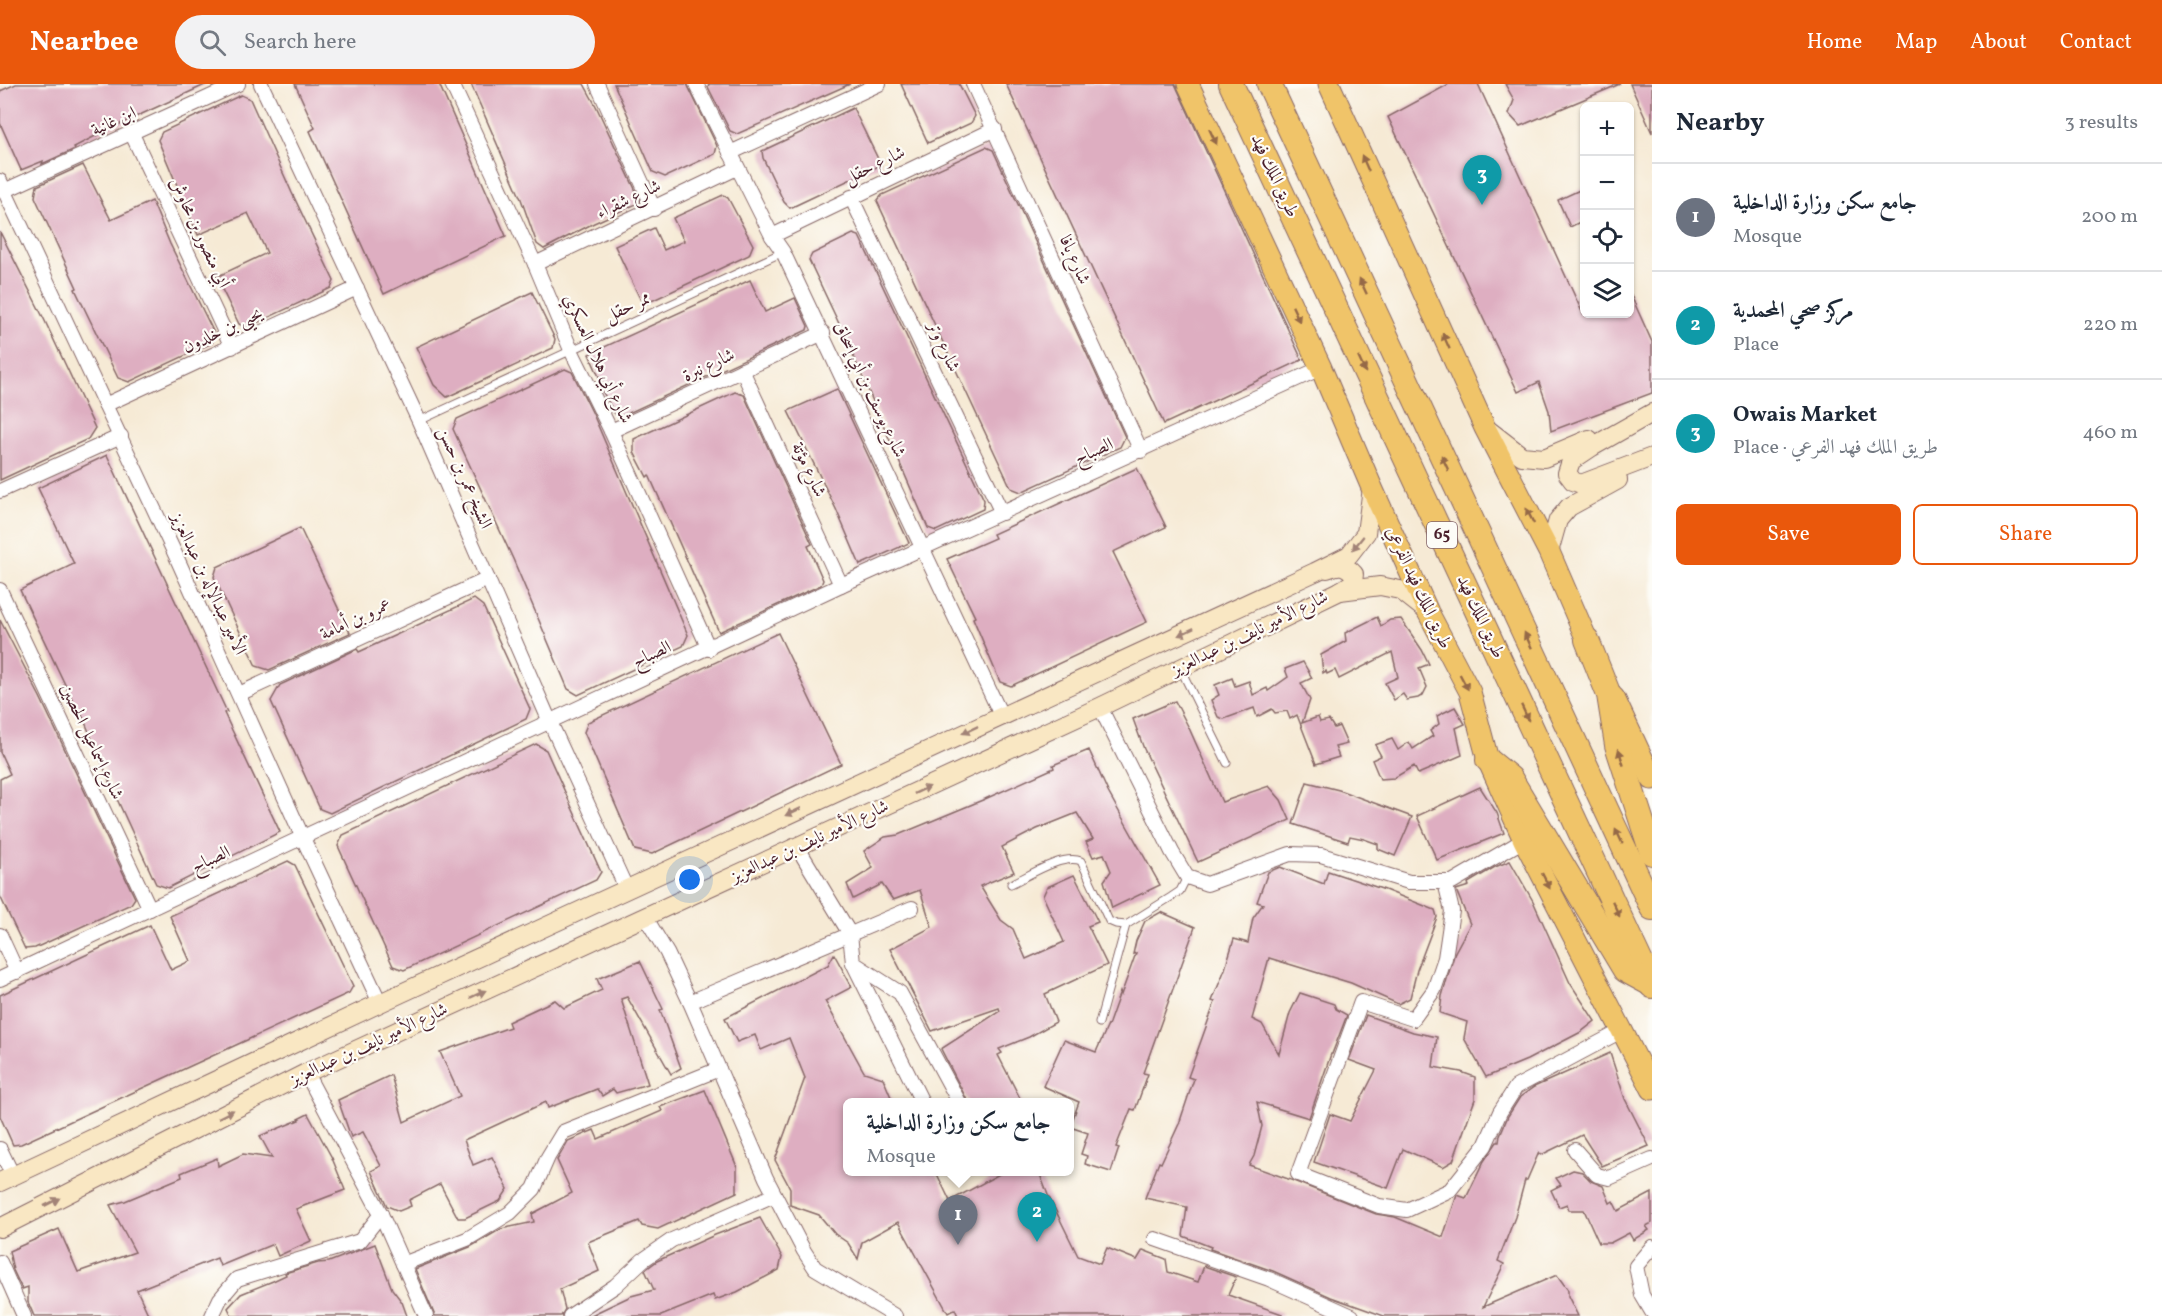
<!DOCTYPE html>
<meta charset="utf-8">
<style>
:root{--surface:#fff;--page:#f2f2f3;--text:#1f2937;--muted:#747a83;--line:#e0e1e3;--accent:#ea580c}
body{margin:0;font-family:Vollkorn,Amiri,serif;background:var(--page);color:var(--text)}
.controls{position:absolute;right:18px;top:18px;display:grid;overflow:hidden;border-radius:9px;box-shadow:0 2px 4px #0004}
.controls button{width:54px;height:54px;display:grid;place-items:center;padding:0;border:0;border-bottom:2px solid var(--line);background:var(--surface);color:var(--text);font:30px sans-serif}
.you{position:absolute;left:690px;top:796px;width:21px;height:21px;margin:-15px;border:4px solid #fff;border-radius:50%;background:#1a73e8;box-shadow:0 0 0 9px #1a73e833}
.badge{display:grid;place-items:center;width:39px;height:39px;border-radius:50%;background:var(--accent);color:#fff;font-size:20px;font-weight:700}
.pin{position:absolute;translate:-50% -50px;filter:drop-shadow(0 2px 3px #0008)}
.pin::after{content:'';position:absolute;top:32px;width:21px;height:18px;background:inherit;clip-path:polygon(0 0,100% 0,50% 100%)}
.popup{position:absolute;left:843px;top:1014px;width:231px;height:78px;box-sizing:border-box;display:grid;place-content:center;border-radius:9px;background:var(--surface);filter:drop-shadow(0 2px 4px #0005);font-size:20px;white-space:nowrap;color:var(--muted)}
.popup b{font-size:22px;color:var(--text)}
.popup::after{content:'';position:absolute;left:50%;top:100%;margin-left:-12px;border:12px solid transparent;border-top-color:var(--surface)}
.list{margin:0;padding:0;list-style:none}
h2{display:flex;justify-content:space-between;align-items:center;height:78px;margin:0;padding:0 24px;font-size:26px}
h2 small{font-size:20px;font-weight:400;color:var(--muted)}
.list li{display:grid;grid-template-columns:39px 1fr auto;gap:18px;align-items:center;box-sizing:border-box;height:108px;padding:0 24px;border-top:2px solid var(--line)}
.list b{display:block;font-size:22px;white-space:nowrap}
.list p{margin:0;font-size:20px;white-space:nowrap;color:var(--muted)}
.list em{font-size:20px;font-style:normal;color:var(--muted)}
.actions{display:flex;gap:12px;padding:18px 24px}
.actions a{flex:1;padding:14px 0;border:2px solid var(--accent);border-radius:9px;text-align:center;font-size:21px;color:var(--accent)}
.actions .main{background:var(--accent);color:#fff}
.icon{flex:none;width:33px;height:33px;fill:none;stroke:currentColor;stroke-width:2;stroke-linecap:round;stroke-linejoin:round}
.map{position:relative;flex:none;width:1652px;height:1232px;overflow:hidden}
header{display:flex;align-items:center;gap:36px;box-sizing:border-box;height:84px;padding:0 30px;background:var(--accent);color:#fff}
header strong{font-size:28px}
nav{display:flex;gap:33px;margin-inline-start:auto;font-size:21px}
.search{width:420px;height:54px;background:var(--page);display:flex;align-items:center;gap:15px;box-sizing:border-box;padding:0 21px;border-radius:33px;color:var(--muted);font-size:22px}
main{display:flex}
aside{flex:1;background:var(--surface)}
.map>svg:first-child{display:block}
</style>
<header>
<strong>Nearbee</strong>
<div class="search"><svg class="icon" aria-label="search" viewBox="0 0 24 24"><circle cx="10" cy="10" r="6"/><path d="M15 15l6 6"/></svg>Search here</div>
<nav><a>Home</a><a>Map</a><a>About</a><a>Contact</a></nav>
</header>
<main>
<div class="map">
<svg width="1652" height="1232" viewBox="0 0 1652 1232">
<rect width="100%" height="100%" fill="#fdfcf7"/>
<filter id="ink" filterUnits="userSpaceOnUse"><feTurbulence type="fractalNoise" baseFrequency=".0167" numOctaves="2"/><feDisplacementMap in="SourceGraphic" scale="12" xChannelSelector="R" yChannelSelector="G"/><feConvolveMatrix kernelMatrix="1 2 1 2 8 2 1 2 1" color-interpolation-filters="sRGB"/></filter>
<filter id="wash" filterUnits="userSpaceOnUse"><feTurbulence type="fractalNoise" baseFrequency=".008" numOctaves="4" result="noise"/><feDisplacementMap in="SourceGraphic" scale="24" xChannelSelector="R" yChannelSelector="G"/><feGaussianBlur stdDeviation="1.35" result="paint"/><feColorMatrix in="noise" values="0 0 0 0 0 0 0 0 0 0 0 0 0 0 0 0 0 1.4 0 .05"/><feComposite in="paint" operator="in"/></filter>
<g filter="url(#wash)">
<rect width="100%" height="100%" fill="#f6ead5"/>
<g id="blocks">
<g fill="#deaec1">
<path d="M16 0H207L107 46 74 63 75 65 42 80 43 77 21 86 0 39V7Z"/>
<path d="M295 0H439L506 152 384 210 310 47 315 44Z"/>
<path d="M471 0H584L596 22 641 118 594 139 544 165 537 160 521 115Z"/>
<path d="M614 0H687L717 62 715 70 665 93 653 88Z"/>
<path d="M709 0H850L737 50 730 47 708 3Z"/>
<path d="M901 0H959L975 32 971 39 928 59Z"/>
<path d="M1006 0H1175L1302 276 1164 340Z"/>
<path d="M1449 0H1478L1583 230H1629V207L1652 258V309L1551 347 1549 327 1539 298 1518 308 1388 33Z"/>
<path d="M1505 0H1620L1520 42 1509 30 1514 16Z"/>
<path d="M1630 0H1652V49Z"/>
<path d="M241 11 250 15 292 109 334 197 331 204 246 244 239 240 216 193 267 169 248 129 198 151 158 56 162 48Z"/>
<path d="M853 24 881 81 790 124 784 118 763 74 762 67Z"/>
<path d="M986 63 993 66 1125 353 1120 363 1021 408 1011 404 877 117 882 111Z"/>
<path d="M83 81 111 136 152 117 170 160 215 251 212 259 129 298 118 294 75 205 77 204 35 113 37 102Z"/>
<path d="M1584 104V136L1570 143 1558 116Z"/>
<path d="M723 111 728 114 753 161 749 171 643 221 615 162 654 144 664 166 684 157 673 134Z"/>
<path d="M0 148 44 235 95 344 88 355 0 396Z"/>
<path d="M853 150 859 152 984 416 983 425 936 447 928 444 842 246 809 176 812 170Z"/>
<path d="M750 196 765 228 795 214 808 242 807 246 620 333 615 330 600 303 604 304 589 270Z"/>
<path d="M532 208 555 255 553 264 447 313 434 301 416 263Z"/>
<path d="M565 285 572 288 593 330 688 551 683 562 578 611 568 605 513 475 453 345 457 335Z"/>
<path d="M837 305 909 459 860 481 836 425 788 327Z"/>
<path d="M735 308 744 311 812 460 808 462 823 496 821 501 719 548 649 391 647 393 634 368V355Z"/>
<path d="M107 371 227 628 224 629 280 748 168 804 156 800 117 715 82 631 80 632 20 506 74 480 38 404Z"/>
<path d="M1137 384 1166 443 1113 468 1147 538 1011 602 1000 598 973 534 975 533 947 475 995 454 993 450Z"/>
<path d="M300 444 350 549 269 586 256 582 214 493 217 483Z"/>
<path d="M474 515 483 522 530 625 526 635 330 729 320 725 271 617 280 601 357 565 359 568Z"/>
<path d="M1377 533 1381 542 1390 536 1401 535 1422 566 1429 580 1419 584 1427 603 1423 611 1418 614 1407 616 1403 610 1394 616 1385 599 1398 593 1392 568 1339 595 1335 586 1327 590 1326 587 1323 589 1321 571 1346 557 1345 549Z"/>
<path d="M0 536 40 613 135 814 131 820 35 864 25 865 0 812V695L10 690 0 668Z"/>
<path d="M778 549 841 680 652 770 635 766 584 648 588 638Z"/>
<path d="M1303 578 1312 594 1301 599 1310 616 1302 639 1318 633 1320 638 1329 636 1334 644 1339 642 1347 660 1335 663 1339 673 1316 680 1297 631 1290 635 1287 627 1275 629 1272 625 1257 633 1254 624 1224 635 1218 633 1211 616 1219 611 1215 601 1232 594 1235 602 1249 597 1253 611 1267 604 1268 607 1288 593 1285 585Z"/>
<path d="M1175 617 1189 644 1222 718 1269 702 1281 716 1290 736 1198 778 1144 665 1133 635Z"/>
<path d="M1455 623 1465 640 1456 644 1462 671 1418 690 1414 682 1394 694 1380 695 1372 676 1381 672 1375 661 1392 655 1398 666 1409 658 1413 665 1433 652 1430 647 1439 640 1437 632Z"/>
<path d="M536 660 546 666 601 788 596 796 404 886 393 882 338 762 343 751Z"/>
<path d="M1089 666 1108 708 1160 801 1112 824 1104 797 1111 787 1104 770 1093 773 1086 758 1093 755 1077 729 1037 745 1002 763 1014 788 980 802 1001 836 1013 845 1026 875 1064 858 1043 812 1047 803 1074 791 1098 838 1088 842 1107 881 1045 910 1056 938 1029 953 999 965 1002 969 998 971 1022 1018H968L941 965 1000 927 999 924 932 947 890 865 932 843 920 806 893 816 882 800 853 815 847 800 873 784 864 767 885 753 898 751 985 715 1054 684 1053 681Z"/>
<path d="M1307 698 1339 706 1412 733 1395 772 1378 765V760L1364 755 1350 752 1348 758 1293 740Z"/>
<path d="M1480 703 1497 729 1504 749 1437 776 1417 732Z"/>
<path d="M288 777 295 781 353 902 349 909 21 1060 13 1061 0 1032V911L150 841 171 886 190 877 170 832Z"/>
<path d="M1510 777 1533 817 1570 899 1595 937 1581 948 1527 976 1486 993 1464 954 1467 938 1440 929 1442 912 1455 868 1470 840 1456 806 1469 802 1468 799 1495 783Z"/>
<path d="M1280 783 1324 800 1328 787 1385 806 1435 826 1437 833 1417 886 1410 914 1398 920 1351 899 1269 874 1252 935 1262 940 1279 970 1290 929 1300 909 1334 920 1336 925 1347 931 1332 970H1331L1309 1034 1257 1018 1262 1042 1254 1072 1249 1081 1291 1096 1376 1130 1395 1133 1443 1153 1457 1111 1466 1114 1484 1077 1497 1058H1499L1500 1051 1508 1032 1520 1013 1534 1003 1610 969 1625 1015 1649 1062 1602 1082 1582 1051 1541 1071 1539 1068 1527 1096H1525L1515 1133 1498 1177 1504 1180 1483 1223 1557 1191 1568 1206V1212L1578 1232H1384L1331 1213 1273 1187 1210 1165 1211 1163 1183 1152 1187 1123 1145 1114 1159 1078 1161 1079 1179 1040 1194 995 1188 993 1215 918 1212 917 1225 885 1234 855 1248 859 1253 834 1263 820 1257 818 1268 788Z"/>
<path d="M1161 828 1195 843 1143 989 1148 990 1135 1026 1131 1025 1116 1063 1119 1064 1111 1088 1085 1080 1087 1072 1081 1070 1088 1049 1070 1043 1079 1018 1043 1002 1064 956 1096 968 1109 939 1120 908 1121 911 1136 869 1133 870 1136 857 1145 837Z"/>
<path d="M834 870 852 903 825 917 864 988 883 994 893 1018H847V1088H936L950 1117 1003 1088H1039L1048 1111 1078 1172 1100 1180 1107 1164 1137 1176 1143 1166 1166 1175 1168 1188 1198 1198 1204 1182 1236 1193 1228 1211 1282 1230 1281 1232H958L955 1225 948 1229 898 1138 862 1158 858 1175 848 1159 835 1150 819 1131 790 1121V1104L775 1076 805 994 789 954 761 966 755 951 737 958 725 934 828 881Z"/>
<path d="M640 877 663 925 660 926 681 984 671 990 627 913 621 915 648 1000 616 1009 613 1005 602 1012 597 1005 548 1024 546 1018 464 1056 473 1081 492 1073 508 1105 500 1117 465 1134H458L440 1100 409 1116 411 1122 399 1127 387 1122 371 1087 381 1082 363 1048 351 1053 338 1016 391 991 404 1038 460 1012 440 968 510 943 508 938 555 916 564 924 602 906 597 895Z"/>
<path d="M1366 931 1413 948 1437 953 1433 983 1461 988 1475 993V1015L1453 1077 1443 1083 1403 1065 1388 1104 1314 1078 1330 1030 1350 1037 1376 986 1349 976Z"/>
<path d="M705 1006 737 1083V1108L658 1145 642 1142 639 1137 588 1158 599 1187 560 1205 565 1225 561 1232H435L415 1185 470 1163 501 1145 534 1138 532 1130 572 1109 557 1076 568 1057 594 1046 598 1055 662 1027 660 1023Z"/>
<path d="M308 1030 332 1074 345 1106 296 1125 311 1157 278 1172 273 1160 220 1182 217 1174 137 1206 149 1232H34L28 1218V1203L22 1205 13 1186 9 1167 59 1145 78 1188 135 1168 110 1121 125 1117 182 1093 181 1089 217 1074 218 1082 243 1070 272 1074 260 1052 299 1036 298 1035Z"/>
<path d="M1573 1086 1582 1088 1591 1097 1603 1102 1610 1119 1613 1117 1618 1127 1652 1109V1139L1646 1142 1649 1146 1633 1156 1629 1149 1610 1159H1599L1584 1126H1569L1567 1120 1559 1123 1551 1106 1561 1101 1556 1094Z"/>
<path d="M760 1134 782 1173 779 1186 737 1208 715 1216 713 1211 661 1232H589L631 1212 654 1206 645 1186 657 1177 715 1151Z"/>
<path d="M375 1160 392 1205 402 1218 407 1232H232L228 1224 241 1210 273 1197 286 1191 285 1189 318 1179 329 1178Z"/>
</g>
</g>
</g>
<g filter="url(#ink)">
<use href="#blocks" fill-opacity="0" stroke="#866666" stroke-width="1.5"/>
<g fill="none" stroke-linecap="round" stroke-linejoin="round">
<defs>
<g id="lane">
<path d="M419 337 783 168"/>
<path d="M1181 586 1227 679"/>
<path d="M1011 800C1030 791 1062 770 1081 777L1109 837 1116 840 1126 841 1171 813 1180 807 1187 793"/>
<path d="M1099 939 1126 841"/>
</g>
<g id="street">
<path d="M261 0 419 337 550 638 627 806"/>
<path d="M452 0 535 180 571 266 611 347 709 565"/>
<path d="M597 0 654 125"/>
<path d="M696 0 772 152 783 168 1001 631"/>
<path d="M973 0 1141 367"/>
<path d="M132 50 232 263"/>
<path d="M730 69 879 0"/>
<path d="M0 97 176 472 302 752 380 919"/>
<path d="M4 107 238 0"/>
<path d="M851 113 1002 429"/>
<path d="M772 152 995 45"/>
<path d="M535 180 737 84"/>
<path d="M742 286 841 501"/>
<path d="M105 321 357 204"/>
<path d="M611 347 823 249"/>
<path d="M0 407 121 352"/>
<path d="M0 506 150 825"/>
<path d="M239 610 488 495"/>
<path d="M1100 623 1172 768 1187 793 1207 800 1290 770 1321 771 1409 798H1452L1524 756"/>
<path d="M798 764 850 850 853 879 922 1018"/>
<path d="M1445 798 1452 827 1445 874 1434 906 1413 935 1361 918 1298 1090 1379 1122 1407 1126 1450 1106 1485 1062 1500 1028 1516 1003 1623 946"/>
<path d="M646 834 667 869 690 918 766 1094 804 1167 815 1184 895 1232"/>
<path d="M0 851 17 888"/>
<path d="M855 880 900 909 959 1018"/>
<path d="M0 895 841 501 1321 284"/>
<path d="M690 918 912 824"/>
<path d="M306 989 381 1130 426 1232"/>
<path d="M0 1065 13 1092"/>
<path d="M1575 1066 1597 1091 1609 1094 1652 1075"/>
<path d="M1155 1155 1269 1195 1352 1232"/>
<path d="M1652 1163 1636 1182 1642 1211 1652 1228"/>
<path d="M0 1178 24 1232"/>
<path d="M403 1180 467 1155 510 1129 534 1105 548 1073 563 1048 719 985"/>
<path d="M212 1232 220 1215 237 1195 360 1157 381 1130"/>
<path d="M570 1232 615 1202 643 1176 672 1156 774 1111"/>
</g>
<g id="secondary">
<path d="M1652 329 1592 363 1571 377 1567 389 1573 397 1581 400 1652 373"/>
<path d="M1486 344 1522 372 1544 374 1589 355"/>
<path d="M1549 468 1558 436 1569 423 1618 396"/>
<path d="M1327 485C1339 480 1345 480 1354 490L1353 499 1340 507"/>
<path d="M0 1098 380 919 1315 488 1349 471 1366 449 1372 404"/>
<path d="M0 1144 306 989 1100 623 1340 507 1380 502 1400 506 1428 528"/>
</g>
<g id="primary">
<path d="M1188 0 1321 284 1372 404 1428 528 1470 608 1488 676 1524 756 1652 1005"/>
<path d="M1329 0 1485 344 1549 468 1593 570"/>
<path d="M1614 614 1652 695"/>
</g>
<g id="highway">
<path d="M1231 0 1652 902"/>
<path d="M1269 0 1652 824"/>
<path d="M1587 556 1609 611 1617 661 1652 769"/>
<path d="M1488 676 1510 694 1625 886 1651 900"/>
</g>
</defs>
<use href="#lane" stroke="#866666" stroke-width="9"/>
<use href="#street" stroke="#866666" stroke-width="16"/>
<use href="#secondary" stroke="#866666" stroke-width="20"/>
<use href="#primary" stroke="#866666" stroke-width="23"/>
<use href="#highway" stroke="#866666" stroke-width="26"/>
<use href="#lane" stroke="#fff" stroke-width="7"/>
<use href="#street" stroke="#fff" stroke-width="14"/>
<use href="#secondary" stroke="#f9e7c3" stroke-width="18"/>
<use href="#primary" stroke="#f0c469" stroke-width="21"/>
<use href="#highway" stroke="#f0c469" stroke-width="24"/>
</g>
<defs><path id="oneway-solid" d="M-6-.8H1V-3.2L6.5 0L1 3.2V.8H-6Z" transform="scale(1.5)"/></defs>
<g fill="#956947">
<use href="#oneway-solid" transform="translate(1213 53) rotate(65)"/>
<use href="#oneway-solid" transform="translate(1365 79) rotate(-114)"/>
<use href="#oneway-solid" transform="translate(1363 202) rotate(-115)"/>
<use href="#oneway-solid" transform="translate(1296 230) rotate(65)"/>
<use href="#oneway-solid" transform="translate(1446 257) rotate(-114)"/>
<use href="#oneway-solid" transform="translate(1362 281) rotate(65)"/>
<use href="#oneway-solid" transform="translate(1445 379) rotate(-115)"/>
<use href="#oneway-solid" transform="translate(1530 432) rotate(-117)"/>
<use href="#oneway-solid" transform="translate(1528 556) rotate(-115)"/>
<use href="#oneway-solid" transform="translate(1464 598) rotate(62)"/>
<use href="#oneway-solid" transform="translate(1525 629) rotate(65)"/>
<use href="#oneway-solid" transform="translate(1621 673) rotate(-107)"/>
<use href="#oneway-solid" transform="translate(1619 752) rotate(-115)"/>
<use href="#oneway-solid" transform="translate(1546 797) rotate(63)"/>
<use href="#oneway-solid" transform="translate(1616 825) rotate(65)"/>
</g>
<g fill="#a28377">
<use href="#oneway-solid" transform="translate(1358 459) rotate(129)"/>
<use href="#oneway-solid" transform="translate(1186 548) rotate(155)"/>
<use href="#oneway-solid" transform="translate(970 646) rotate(155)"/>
<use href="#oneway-solid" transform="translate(922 706) rotate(-25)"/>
<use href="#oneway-solid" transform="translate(793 728) rotate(155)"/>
<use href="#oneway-solid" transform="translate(478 910) rotate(-25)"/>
<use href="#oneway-solid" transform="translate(226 1030) rotate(-27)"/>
<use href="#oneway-solid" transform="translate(52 1118) rotate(-27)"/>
</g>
</g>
<g text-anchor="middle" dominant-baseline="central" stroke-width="4.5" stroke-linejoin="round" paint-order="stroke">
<rect fill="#fdfcf7" stroke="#806168" stroke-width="1.5" x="1427" y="438" width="30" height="26" rx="4.5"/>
<g font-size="16" font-weight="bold" fill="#4a1f2b">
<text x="1442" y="451">65</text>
</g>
<g font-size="18" fill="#4a1f2b" stroke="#fdfcf7">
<text transform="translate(114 38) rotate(-24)">ابن غانية</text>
<text transform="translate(875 82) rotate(-26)">شارع حقل</text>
<text transform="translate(1274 92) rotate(65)">طريق الملك فهد</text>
<text transform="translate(629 116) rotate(-25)">شارع شقراء</text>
<text transform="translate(199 149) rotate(65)">أبي منصور بن محاوش</text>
<text transform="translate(1074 176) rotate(66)">شارع يافا</text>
<text transform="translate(628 224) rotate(-25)">ممر حقل</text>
<text transform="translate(223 247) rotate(-25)">يحيى بن خلدون</text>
<text transform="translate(943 263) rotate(65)">شارع وتر</text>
<text transform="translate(597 275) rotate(65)">شارع أبي هلال العسكري</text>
<text transform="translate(709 282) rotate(-25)">شارع نبرة</text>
<text transform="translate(869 306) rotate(65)">شارع يوسف بن أبي إسحاق</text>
<text transform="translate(1094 368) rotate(-24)">الصباح</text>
<text transform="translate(808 386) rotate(65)">شارع مؤتة</text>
<text transform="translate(464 394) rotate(66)">الشيخ عمر بن حسن</text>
<text transform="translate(208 500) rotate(65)">الأمير عبدالإله بن عبدالعزيز</text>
<text transform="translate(1418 504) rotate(65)">طريق الملك فهد الفرعي</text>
<text transform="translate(1480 533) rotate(65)">طريق الملك فهد</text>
<text transform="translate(356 536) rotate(-25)">عمرو بن أمامة</text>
<text transform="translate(1250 550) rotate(-26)">شارع الأمير نايف بن عبدالعزيز</text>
<text transform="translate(652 571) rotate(-25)">الصباح</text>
<text transform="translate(91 658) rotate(65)">شارع إسماعيل الحصين</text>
<text transform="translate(810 758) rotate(-25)">شارع الأمير نايف بن عبدالعزيز</text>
<text transform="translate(211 776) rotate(-25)">الصباح</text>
<text transform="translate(369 961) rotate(-25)">شارع الأمير نايف بن عبدالعزيز</text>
</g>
</g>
</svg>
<div class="controls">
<button>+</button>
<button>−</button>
<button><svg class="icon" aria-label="locate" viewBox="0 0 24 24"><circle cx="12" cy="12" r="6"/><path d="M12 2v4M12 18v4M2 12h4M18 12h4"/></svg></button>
<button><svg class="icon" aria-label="layers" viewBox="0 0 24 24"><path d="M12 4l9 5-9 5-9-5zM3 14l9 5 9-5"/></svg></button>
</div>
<div class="you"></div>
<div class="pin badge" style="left:958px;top:1161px;background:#6b7280">1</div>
<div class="popup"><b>جامع سكن وزارة الداخلية</b>Mosque</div>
<div class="pin badge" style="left:1037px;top:1158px;background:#0f9aa8">2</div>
<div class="pin badge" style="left:1482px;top:121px;background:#0f9aa8">3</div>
</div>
<aside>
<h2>Nearby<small>3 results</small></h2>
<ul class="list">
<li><span class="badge" style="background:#6b7280">1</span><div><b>جامع سكن وزارة الداخلية</b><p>Mosque</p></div><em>200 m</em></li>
<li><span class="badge" style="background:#0f9aa8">2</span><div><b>مركز صحي المحمدية</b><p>Place</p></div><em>220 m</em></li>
<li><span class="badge" style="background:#0f9aa8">3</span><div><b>Owais Market</b><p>Place · طريق الملك فهد الفرعي</p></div><em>460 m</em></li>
</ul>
<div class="actions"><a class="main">Save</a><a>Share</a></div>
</aside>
</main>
